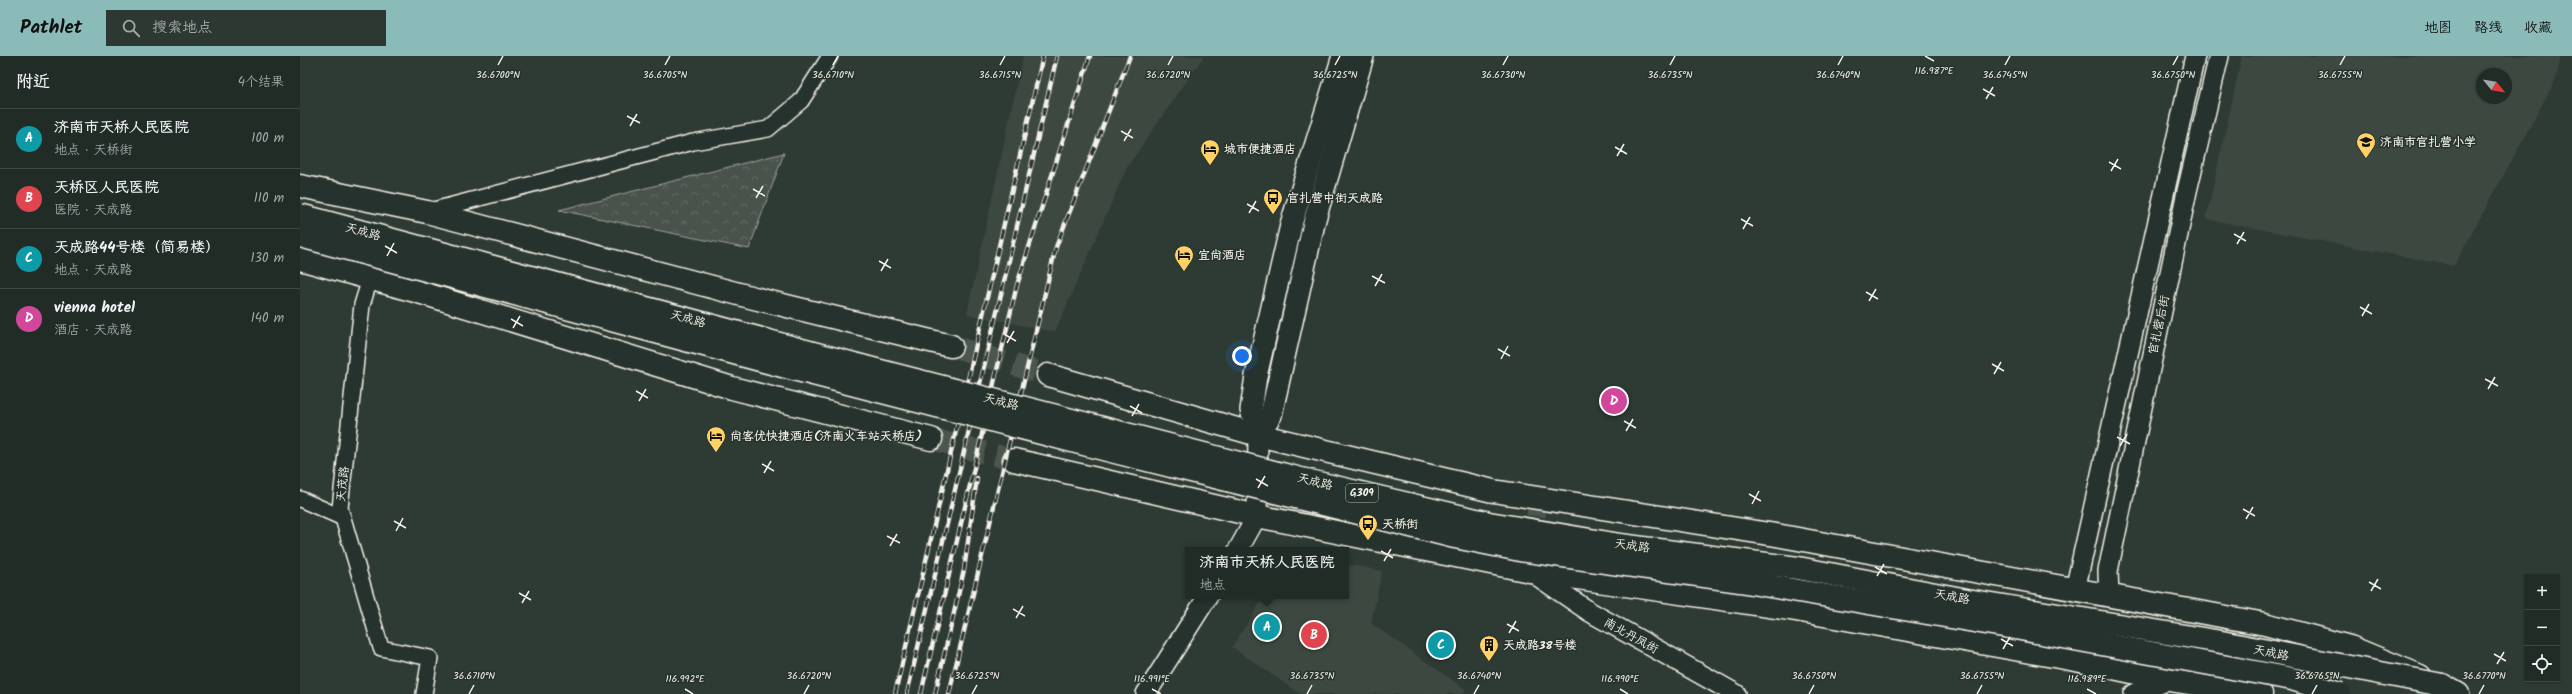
<!DOCTYPE html>
<html lang="zh">
<meta charset="utf-8">
<style>
:root{--surface:#222c27;--page:#2e3833;--text:#f1f3f6;--muted:#a2a7a7;--line:#3f4844;--accent:#8bbbb9}
body{margin:0;font-family:Kalam,"LXGW WenKai TC",sans-serif;background:var(--page);color:var(--text)}
.controls{position:absolute;right:12px;bottom:12px;display:grid;overflow:hidden;border-radius:0px;box-shadow:0 1px 3px #0004}
.controls button{width:36px;height:36px;display:grid;place-items:center;padding:0;border:0;border-bottom:1px solid var(--line);background:var(--surface);color:var(--text);font:20px sans-serif}
.compass{position:absolute;left:2176px;top:12px;width:36px;height:36px;border-radius:50%;background:var(--surface);box-shadow:0 1px 3px #0004;rotate:120deg}
.you{position:absolute;left:942px;top:300px;width:14px;height:14px;margin:-10px;border:3px solid #fff;border-radius:50%;background:#1a73e8;box-shadow:0 0 0 6px #1a73e833}
.badge{display:grid;place-items:center;width:26px;height:26px;border-radius:50%;background:var(--accent);color:#fff;font-size:13px;font-weight:700}
.pin{position:absolute;translate:-50% -50%;border:2px solid #fff;box-shadow:0 1px 4px #0006}
.popup{position:absolute;left:885px;top:491px;width:164px;height:52px;box-sizing:border-box;display:grid;place-content:center;border-radius:0px;background:var(--surface);filter:drop-shadow(0 1px 3px #0005);font-size:13px;white-space:nowrap;color:var(--muted)}
.popup b{font-size:15px;color:var(--text)}
.popup::after{content:'';position:absolute;left:50%;top:100%;margin-left:-8px;border:8px solid transparent;border-top-color:var(--surface)}
.list{margin:0;padding:0;list-style:none}
h2{display:flex;justify-content:space-between;align-items:center;height:52px;margin:0;padding:0 16px;font-size:17px}
h2 small{font-size:13px;font-weight:400;color:var(--muted)}
.list li{display:grid;grid-template-columns:26px 1fr auto;gap:12px;align-items:center;box-sizing:border-box;height:60px;padding:0 16px;border-top:1px solid var(--line)}
.list b{display:block;font-size:15px;white-space:nowrap}
.list p{margin:0;font-size:13px;white-space:nowrap;color:var(--muted)}
.list em{font-size:13px;font-style:normal;color:var(--muted)}
.icon{flex:none;width:22px;height:22px;fill:none;stroke:currentColor;stroke-width:2;stroke-linecap:round;stroke-linejoin:round}
.map{position:relative;flex:none;width:2272px;height:638px;overflow:hidden}
header{display:flex;align-items:center;gap:24px;box-sizing:border-box;height:56px;padding:0 20px;background:var(--accent);color:#111}
header strong{font-size:19px}
nav{display:flex;gap:22px;margin-inline-start:auto;font-size:14px}
.search{width:280px;height:36px;background:var(--page);display:flex;align-items:center;gap:10px;box-sizing:border-box;padding:0 14px;border-radius:0px;color:var(--muted);font-size:15px}
main{display:flex}
aside{flex:1;background:var(--surface)}
.map>svg:first-child{display:block}
</style>
<header>
<strong>Pathlet</strong>
<div class="search"><svg class="icon" aria-label="search" viewBox="0 0 24 24"><circle cx="10" cy="10" r="6"/><path d="M15 15l6 6"/></svg>搜索地点</div>
<nav><a>地图</a><a>路线</a><a>收藏</a></nav>
</header>
<main>
<aside>
<h2>附近<small>4个结果</small></h2>
<ul class="list">
<li><span class="badge" style="background:#0f9aa8">A</span><div><b>济南市天桥人民医院</b><p>地点 · 天桥街</p></div><em>100 m</em></li>
<li><span class="badge" style="background:#e0444e">B</span><div><b>天桥区人民医院</b><p>医院 · 天成路</p></div><em>110 m</em></li>
<li><span class="badge" style="background:#0f9aa8">C</span><div><b>天成路44号楼（简易楼）</b><p>地点 · 天成路</p></div><em>130 m</em></li>
<li><span class="badge" style="background:#d1479c">D</span><div><b>vienna hotel</b><p>酒店 · 天成路</p></div><em>140 m</em></li>
</ul>
</aside>
<div class="map">
<svg width="2272" height="638" viewBox="0 0 2272 638">
<defs>
<pattern id="forest-crowns" width="20" height="18" patternUnits="userSpaceOnUse"><rect width="20" height="18" fill="#48524c"/><path d="M2 6a3 3 0 1 1 6 0M12 15a3 3 0 1 1 6 0" fill="none" stroke="#636b66"/></pattern>
</defs>
<rect width="100%" height="100%" fill="#2e3b34"/>
<filter id="ink" filterUnits="userSpaceOnUse"><feTurbulence type="fractalNoise" baseFrequency=".025" numOctaves="2"/><feDisplacementMap in="SourceGraphic" scale="8" xChannelSelector="R" yChannelSelector="G"/><feConvolveMatrix kernelMatrix="1 2 1 2 8 2 1 2 1" color-interpolation-filters="sRGB"/></filter>
<g filter="url(#ink)">
<g fill="#3c4841" fill-rule="evenodd">
<path d="M723 0H904L827 111 755 276 667 258Z"/>
<path d="M1942 0H2261L2256 23 2154 210 1906 163ZM2182 18H2206V42H2182Z"/>
<path d="M1046 508 1082 515 1071 567 1166 634 1163 638H1000L932 591 965 540H1046Z"/>
</g>
<path fill="url(#forest-crowns)" stroke="#9ea29a" d="M484 97 449 193 259 154Z"/>
<g fill="none" stroke-linecap="round" stroke-linejoin="round">
<path stroke="#4c564f" stroke-width="19" stroke-dasharray="19 10" stroke-linecap="butt" d="M1233 489 1238 443"/>
<g stroke="#4c564f" stroke-width="22" stroke-dasharray="22 11" stroke-linecap="butt">
<path d="M651 290 748 319"/>
<path d="M631 383 714 404"/>
</g>
<defs>
<g id="minor">
<path d="M130 155 393 86 468 73 501 45 530 0"/>
<path d="M70 223 62 249 40 452 81 592 130 602 124 638"/>
<path d="M0 443 43 462"/>
</g>
<g id="tertiary">
<path d="M938 494 957 460 958 379"/>
<path d="M1230 515 1290 556 1436 638"/>
<path d="M1775 534 1895 0"/>
<path d="M1809 540 1808 515 1887 135 1919 0"/>
<path d="M846 638 908 540"/>
<path d="M1834 638 1869 624"/>
</g>
<g id="secondary">
<path d="M958 379 971 359 1015 163 1063 0"/>
<path d="M958 379 951 354 956 320 992 165 1043 0"/>
</g>
<g id="primary">
<path d="M0 130 127 156 454 242 651 290"/>
<path d="M0 203 122 237 432 332 631 383"/>
<path d="M748 319 958 379 1193 435 1476 479 1965 568 2050 591 2120 620"/>
<path d="M714 404 957 460 1230 515 1490 553 1776 604 1869 624 1961 638"/>
</g>
<path id="trunk" d="M2142 629 2158 638"/>
</defs>
<use href="#minor" stroke="#f4f1e8" stroke-width="18"/>
<use href="#tertiary" stroke="#f4f1e8" stroke-width="22"/>
<use href="#secondary" stroke="#f4f1e8" stroke-width="24"/>
<use href="#primary" stroke="#f4f1e8" stroke-width="25"/>
<use href="#trunk" stroke="#f4f1e8" stroke-width="25"/>
<use href="#minor" stroke="#26332d" stroke-width="15"/>
<use href="#tertiary" stroke="#26332d" stroke-width="19"/>
<use href="#secondary" stroke="#26332d" stroke-width="21"/>
<use href="#primary" stroke="#26332d" stroke-width="22"/>
<use href="#trunk" stroke="#26332d" stroke-width="22"/>
<defs>
<g id="rail">
<path d="M595 638 743 0"/>
<path d="M607 638 757 0"/>
<path d="M621 638 717 229 790 0"/>
<path d="M635 638 664 514 677 422"/>
<path d="M649 638 756 191 830 0"/>
</g>
</defs>
<use href="#rail" stroke="#f4f1e8" stroke-width="4.5"/>
<use href="#rail" stroke="#26332d" stroke-width="3" stroke-dasharray="9" stroke-linecap="butt"/>
<defs>
<g id="trunk-bridge">
<path d="M0 159 573 313 1001 423 1189 467 1320 489 1498 512 1667 544 1921 586 2142 629"/>
<path d="M0 180 497 314 807 394 1155 481 1220 494 1440 525 1715 572 1992 623 2040 638"/>
</g>
</defs>
<use href="#trunk-bridge" stroke="#f4f1e8" stroke-width="25" stroke-linecap="butt"/>
<use href="#trunk-bridge" stroke="#26332d" stroke-width="22"/>
</g>
</g>
<path fill="none" stroke="#f4f1e8" stroke-width="1.5" d="M1625 0 1634 5M198 9 203 0M365 9 370 0M533 9 538 0M700 9 705 0M868 9 873 0M1035 9 1040 0M1203 9 1208 0M1370 9 1375 0M1538 9 1543 0M1705 9 1710 0M1873 9 1878 0M2040 9 2045 0M1683 33 1695 40M1686 43 1693 31M327 60 340 67M330 70 337 58M821 75 833 82M824 85 831 73M1315 91 1327 98M1317 100 1324 88M1809 106 1821 113M1811 115 1818 103M453 133 465 140M456 142 463 130M947 148 959 155M949 157 956 145M1441 163 1453 170M1443 173 1450 161M1934 178 1946 185M1937 188 1944 176M85 190 97 197M87 200 94 187M579 205 591 212M581 215 588 203M1072 220 1085 227M1075 230 1082 218M1566 236 1578 243M1569 245 1576 233M2060 251 2072 258M2062 260 2069 248M211 263 223 270M213 272 220 260M704 278 716 285M707 287 714 275M1198 293 1210 300M1201 303 1208 290M1692 308 1704 315M1694 318 1701 306M2185 323 2198 330M2188 333 2195 321M336 335 348 342M339 345 346 333M830 350 842 357M832 360 839 348M1324 365 1336 372M1326 375 1333 363M1817 381 1830 388M1820 390 1827 378M462 408 474 415M464 417 471 405M956 423 968 430M958 432 965 420M1449 438 1461 445M1452 448 1459 435M1943 453 1955 460M1946 463 1953 451M94 465 106 472M96 475 103 462M587 480 600 487M590 490 597 478M1081 495 1093 502M1084 505 1091 493M1575 511 1587 518M1577 520 1584 508M2069 526 2081 533M2071 535 2078 523M219 537 231 544M222 547 229 535M713 553 725 560M716 562 723 550M1207 568 1219 575M1209 577 1216 565M1701 583 1713 590M1703 593 1710 581M2194 598 2206 605M2197 608 2204 596M385 633 393 638M852 633 861 638M1320 633 1328 638M1787 633 1796 638M169 638 174 629M504 638 509 629M672 638 677 629M1007 638 1012 629M1174 638 1179 629M1509 638 1514 629M1677 638 1682 629M2012 638 2017 629M2179 638 2184 629"/>
<defs>
<symbol id="school-pin" viewBox="-11 -11 22 30"><path d="M0 17L-7.5 6A9.5 9.5 0 1 1 7.5 6Z" fill="#ffd166" stroke="#26332d"/><path d="M0-5L7-2L0 1L-7-2ZM-4 1L0 2.5L4 1V4Q0 6-4 4Z" fill="#111"/></symbol>
<symbol id="hotel-pin" viewBox="-11 -11 22 30"><path d="M0 17L-7.5 6A9.5 9.5 0 1 1 7.5 6Z" fill="#ffd166" stroke="#26332d"/><path d="M-6-4.5h1.5V1H6V5H4.5V3h-9V5H-6ZM-4 0a1.8 1.8 0 1 1 3.6 0ZM.5 0V-2.5h3Q6-2.5 6 0Z" fill="#111"/></symbol>
<symbol id="bus-pin" viewBox="-11 -11 22 30"><path d="M0 17L-7.5 6A9.5 9.5 0 1 1 7.5 6Z" fill="#ffd166" stroke="#26332d"/><path d="M-5-6H5V4H4V6H2V4H-2V6H-4V4H-5ZM-3.5-4V0h7V-4ZM-3.5 1.2v1.5H-2V1.2ZM2 1.2v1.5H3.5V1.2Z" fill="#111"/></symbol>
<symbol id="building-pin" viewBox="-11 -11 22 30"><path d="M0 17L-7.5 6A9.5 9.5 0 1 1 7.5 6Z" fill="#ffd166" stroke="#26332d"/><path d="M-4-6H4V6H1V3H-1V6H-4ZM-2.5-4.3h1.7v1.8h-1.7ZM.8-4.3h1.7v1.8H.8ZM-2.5-1h1.7V.8h-1.7ZM.8-1h1.7V.8H.8Z" fill="#111"/></symbol>
</defs>
<g fill-rule="evenodd">
<use href="#school-pin" x="2055" y="75" width="22" height="30"/>
<use href="#hotel-pin" x="899" y="82" width="22" height="30"/>
<use href="#bus-pin" x="962" y="131" width="22" height="30"/>
<use href="#hotel-pin" x="873" y="188" width="22" height="30"/>
<use href="#hotel-pin" x="405" y="369" width="22" height="30"/>
<use href="#bus-pin" x="1057" y="457" width="22" height="30"/>
<use href="#building-pin" x="1178" y="578" width="22" height="30"/>
</g>
<g text-anchor="middle" dominant-baseline="central" stroke-width="3" stroke-linejoin="round" paint-order="stroke">
<rect fill="#26332d" stroke="#b6b8b0" stroke-width="1" x="1046" y="428" width="32" height="18" rx="3"/>
<g font-size="11" font-weight="bold" fill="#f4f1e8">
<text x="1062" y="437">G309</text>
</g>
<g font-size="12" font-weight="bold" fill="#f4f1e8" stroke="#26332d" text-anchor="start">
<text x="2080" y="86">济南市官扎营小学</text>
<text x="924" y="93">城市便捷酒店</text>
<text x="987" y="142">官扎营中街天成路</text>
<text x="898" y="199">宜尚酒店</text>
<text x="430" y="380">尚客优快捷酒店(济南火车站天桥店)</text>
<text x="1082" y="468">天桥街</text>
<text x="1203" y="589">天成路38号楼</text>
</g>
<g font-size="12" fill="#f4f1e8" stroke="#26332d">
<text transform="translate(63 176) rotate(15)">天成路</text>
<text transform="translate(388 263) rotate(15)">天成路</text>
<text transform="translate(1859 269) rotate(-78)">官扎营后街</text>
<text transform="translate(701 346) rotate(14)">天成路</text>
<text transform="translate(1015 426) rotate(14)">天成路</text>
<text transform="translate(43 428) rotate(-84)">天茂路</text>
<text transform="translate(1332 490) rotate(8)">天成路</text>
<text transform="translate(1652 541) rotate(10)">天成路</text>
<text transform="translate(1331 580) rotate(29)">南北丹凤街</text>
<text transform="translate(1971 597) rotate(12)">天成路</text>
</g>
</g>
<g font-size="10" text-anchor="middle" fill="#f4f1e8" stroke="#26332d" stroke-width="3" stroke-linejoin="round" paint-order="stroke">
<text x="1634" y="18">116.987°E</text>
<text x="198" y="22">36.6700°N</text>
<text x="365" y="22">36.6705°N</text>
<text x="533" y="22">36.6710°N</text>
<text x="700" y="22">36.6715°N</text>
<text x="868" y="22">36.6720°N</text>
<text x="1035" y="22">36.6725°N</text>
<text x="1203" y="22">36.6730°N</text>
<text x="1370" y="22">36.6735°N</text>
<text x="1538" y="22">36.6740°N</text>
<text x="1705" y="22">36.6745°N</text>
<text x="1873" y="22">36.6750°N</text>
<text x="2040" y="22">36.6755°N</text>
<text x="174" y="623">36.6710°N</text>
<text x="509" y="623">36.6720°N</text>
<text x="677" y="623">36.6725°N</text>
<text x="1012" y="623">36.6735°N</text>
<text x="1179" y="623">36.6740°N</text>
<text x="1514" y="623">36.6750°N</text>
<text x="1682" y="623">36.6755°N</text>
<text x="2017" y="623">36.6765°N</text>
<text x="2184" y="623">36.6770°N</text>
<text x="385" y="626">116.992°E</text>
<text x="852" y="626">116.991°E</text>
<text x="1320" y="626">116.990°E</text>
<text x="1787" y="626">116.989°E</text>
</g>
</svg>
<div class="controls">
<button>+</button>
<button>−</button>
<button><svg class="icon" aria-label="locate" viewBox="0 0 24 24"><circle cx="12" cy="12" r="6"/><path d="M12 2v4M12 18v4M2 12h4M18 12h4"/></svg></button>
</div>
<svg class="compass" viewBox="-18 -18 36 36"><path d="M0-13l5 13h-10z" fill="#e53935"/><path d="M0 13l5-13h-10z" fill="#a2a7a7"/></svg>
<div class="you"></div>
<div class="pin badge" style="left:967px;top:571px;background:#0f9aa8">A</div>
<div class="popup"><b>济南市天桥人民医院</b>地点</div>
<div class="pin badge" style="left:1014px;top:579px;background:#e0444e">B</div>
<div class="pin badge" style="left:1141px;top:589px;background:#0f9aa8">C</div>
<div class="pin badge" style="left:1314px;top:345px;background:#d1479c">D</div>
</div>
</main>
